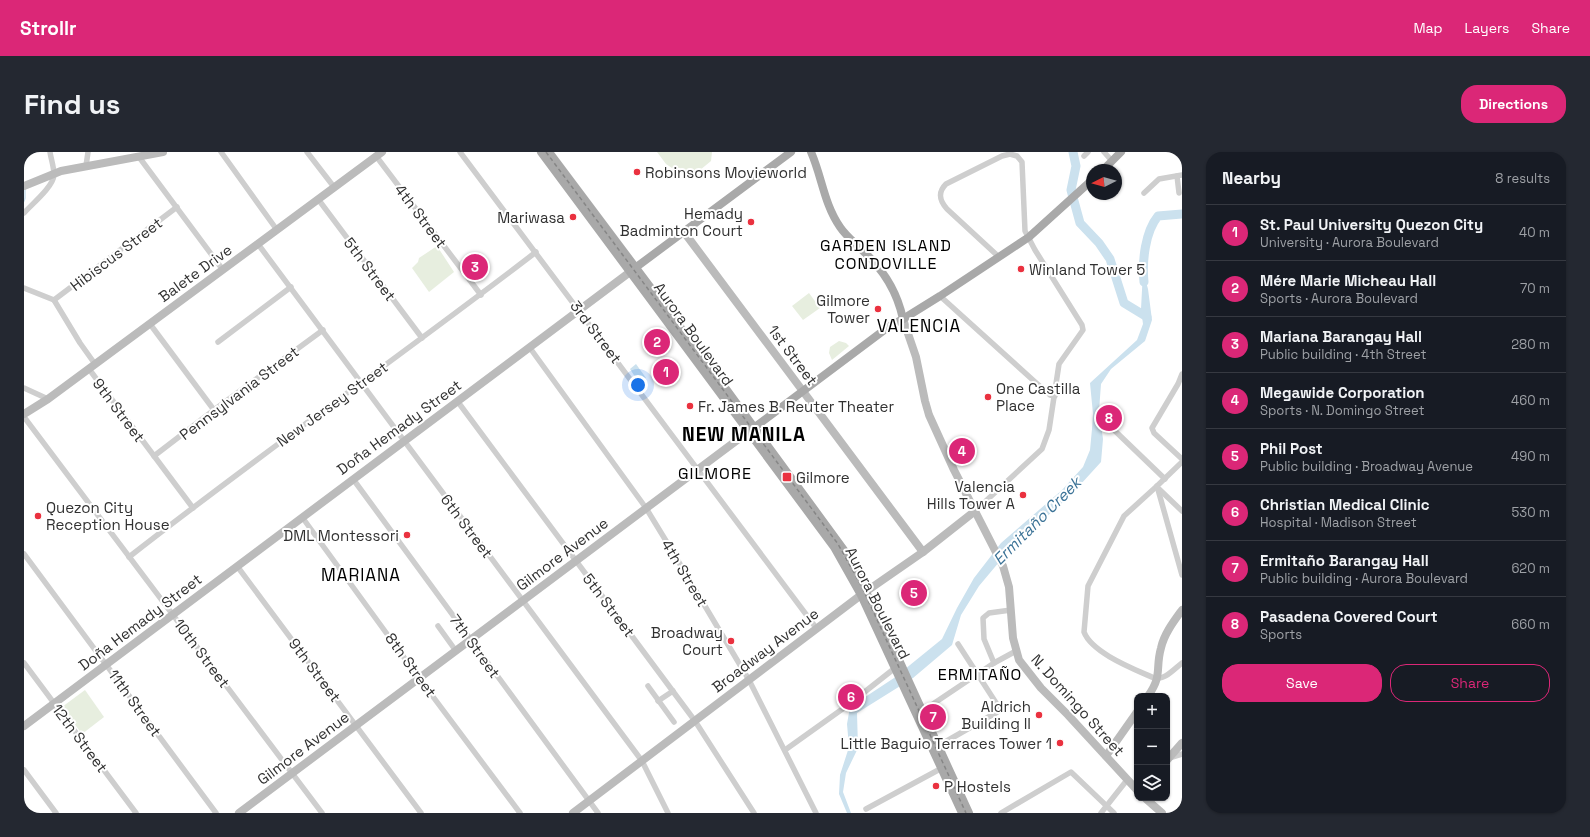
<!DOCTYPE html>
<meta charset="utf-8">
<style>
:root{--surface:#171b24;--page:#242831;--text:#f1f3f6;--muted:#9ea1a6;--line:#363941;--accent:#db2777}
body{margin:0;font-family:"Space Grotesk",sans-serif;background:var(--page);color:var(--text)}
.controls{position:absolute;right:12px;bottom:12px;display:grid;overflow:hidden;border-radius:8px;box-shadow:0 1px 3px #0004}
.controls button{width:36px;height:36px;display:grid;place-items:center;padding:0;border:0;border-bottom:1px solid var(--line);background:var(--surface);color:var(--text);font:20px sans-serif}
.compass{position:absolute;left:1062px;top:12px;width:36px;height:36px;border-radius:50%;background:var(--surface);box-shadow:0 1px 3px #0004;rotate:264deg}
.you{position:absolute;left:614px;top:233px;width:14px;height:14px;margin:-10px;border:3px solid #fff;border-radius:50%;background:#1a73e8;box-shadow:0 0 0 6px #1a73e833}
.badge{display:grid;place-items:center;width:26px;height:26px;border-radius:50%;background:var(--accent);color:#fff;font-size:13px;font-weight:700}
.pin{position:absolute;translate:-50% -50%;border:2px solid #fff;box-shadow:0 1px 4px #0006}
.list{margin:0;padding:0;list-style:none}
h2{display:flex;justify-content:space-between;align-items:center;height:52px;margin:0;padding:0 16px;font-size:17px}
h2 small{font-size:13px;font-weight:400;color:var(--muted)}
.list li{display:grid;grid-template-columns:26px 1fr auto;gap:12px;align-items:center;box-sizing:border-box;height:56px;padding:0 16px;border-top:1px solid var(--line)}
.list b{display:block;font-size:15px;white-space:nowrap}
.list p{margin:0;font-size:13px;white-space:nowrap;color:var(--muted)}
.list em{font-size:13px;font-style:normal;color:var(--muted)}
.actions{display:flex;gap:8px;padding:12px 16px}
.actions a{flex:1;padding:9px 0;border:1px solid var(--accent);border-radius:16px;text-align:center;font-size:14px;color:var(--accent)}
.actions .main{background:var(--accent);color:#fff}
.icon{flex:none;width:22px;height:22px;fill:none;stroke:currentColor;stroke-width:2;stroke-linecap:round;stroke-linejoin:round}
.map{position:relative;flex:none;width:1158px;height:661px;overflow:hidden;border-radius:16px}
header{display:flex;align-items:center;gap:24px;box-sizing:border-box;height:56px;padding:0 20px;background:var(--accent);color:#fff}
header strong{font-size:19px}
nav{display:flex;gap:22px;margin-inline-start:auto;font-size:14px}
.intro{display:flex;align-items:center;justify-content:space-between;box-sizing:border-box;height:96px;padding:0 24px}
h1{margin:0;font-size:28px}
.button{padding:10px 18px;border-radius:16px;background:var(--accent);color:#fff;font-size:14px;font-weight:700}
main{display:flex;gap:24px;padding:0 24px}
aside{flex:1;background:var(--surface);border-radius:16px;box-shadow:0 1px 3px #0004}
.map>svg:first-child{display:block}
</style>
<header>
<strong>Strollr</strong>
<nav><a>Map</a><a>Layers</a><a>Share</a></nav>
</header>
<div class="intro"><h1>Find us</h1><a class="button">Directions</a></div>
<main>
<div class="map">
<svg width="1158" height="661" viewBox="0 0 1158 661">
<rect width="100%" height="100%" fill="#fff"/>
<g fill="#e7eedf">
<path d="M633 0H688L687 9 670 23 654 20 642 12Z"/>
<path d="M413 94 430 120 405 140 388 116 394 110 395 106Z"/>
<path d="M785 141 796 156 779 168 768 154Z"/>
<path d="M815 189 822 191 825 194 808 208 805 201 806 195Z"/>
<path d="M61 538 80 565 58 582 38 555Z"/>
</g>
<g fill="#cbe1ee">
<path d="M1119 119 1124 137 1128 168 1121 189 1087 217 1077 232 1075 259 1079 287 1077 310 1046 344 986 397 955 434 937 463 928 493 889 526 833 561 834 596 822 621 819 640 827 661H823L815 642 816 623 825 595 823 572 826 555 870 526 918 487 933 456 950 426 977 391 1038 338 1059 315 1066 298 1068 277 1069 262 1066 231 1113 188 1119 172 1117 157Z"/>
<path d="M612 212 622 226 615 231 606 217Z"/>
</g>
<g fill="none" stroke-linecap="round" stroke-linejoin="round">
<path stroke="#cbe1ee" stroke-width="1.5" d="M0 49 1 46V37"/>
<g stroke="#cbe1ee" stroke-width="9">
<path d="M1049 0 1052 14 1047 38 1056 71 1075 91 1086 107 1100 151 1123 165"/>
<path d="M1120 130C1118 109 1121 80 1134 64L1158 62"/>
</g>
<g stroke="#cecece" stroke-width="5.5">
<path d="M197 0 253 78"/>
<path d="M283 0 310 35"/>
<path d="M436 0 793 477"/>
<path d="M1080 0 1088 9"/>
<path d="M352 4 457 143"/>
<path d="M1060 4 1064 0"/>
<path d="M115 5 199 118"/>
<path d="M62 14 64 0"/>
<path d="M1153 24 1155 41"/>
<path d="M1120 41 1135 27 1158 23"/>
<path d="M294 47 398 186"/>
<path d="M0 61C8 52 29 35 30 23 30 15 27 7 26 0"/>
<path d="M234 92 618 609 644 661"/>
<path d="M0 136 30 148 56 191 71 212"/>
<path d="M916 144 1010 229 1026 243 1031 244"/>
<path d="M30 148 153 55"/>
<path d="M126 172 190 258"/>
<path d="M194 190 267 135"/>
<path d="M506 196 622 356 647 397 725 528 792 661"/>
<path d="M65 217 169 356"/>
<path d="M1158 222 1154 232 1128 276 1130 281 1158 307"/>
<path d="M0 236 24 247"/>
<path d="M434 250 671 569 730 661"/>
<path d="M0 265 298 661"/>
<path d="M1089 277 1141 327"/>
<path d="M130 304 190 258 299 178"/>
<path d="M1158 310 1133 334 1100 364 1064 434 1060 480C1068 501 1110 517 1130 526 1140 529 1150 517 1158 511"/>
<path d="M329 327 574 661"/>
<path d="M1133 334 1158 423"/>
<path d="M1135 337 1158 359"/>
<path d="M951 359 1018 297 1025 278 1035 212 1059 178 1058 173 1011 98 1001 79 998 10 993 4 986 2 978 4 922 32C914 40 915 48 923 57L975 105"/>
<path d="M278 365 395 526 496 661"/>
<path d="M0 402 192 661"/>
<path d="M105 405C239 300 378 203 512 100"/>
<path d="M213 414 397 661"/>
<path d="M414 474 432 499"/>
<path d="M0 511 112 661"/>
<path d="M970 511 960 487 959 466 965 461 987 458"/>
<path d="M624 534 650 570"/>
<path d="M634 549 649 539"/>
<path d="M897 560 970 511 992 499"/>
<path d="M914 594 975 559 976 557 934 492"/>
<path d="M761 598 824 553 871 516"/>
<path d="M1145 606 1158 602"/>
<path d="M0 618 32 661"/>
<path d="M842 657 918 616"/>
<path d="M977 661 1047 620 1090 661"/>
<path d="M1077 661 1103 628"/>
<path d="M1155 661 1158 658"/>
</g>
<g stroke="#bbb" stroke-width="8">
<path d="M0 34 37 19 139 0"/>
<path d="M660 80 899 400"/>
<path d="M879 167 892 205 901 249 905 263 930 318 979 414 985 435 989 486 995 508 1017 536 1044 563 1113 638"/>
<path d="M0 262 24 247 358 0"/>
<path d="M1124 544C1139 523 1131 517 1137 496 1140 482 1150 469 1158 458"/>
<path d="M0 574 606 120"/>
<path d="M1082 604 1113 560"/>
<path d="M1143 608 1158 591"/>
<path d="M1121 646 1138 661"/>
<path d="M215 661 724 280"/>
<path d="M549 661 837 443 899 400 951 359"/>
</g>
<g stroke="#a9a9a9" stroke-width="8">
<path d="M517 0 810 395 837 443 938 661"/>
<path d="M525 0 675 200 823 402 865 486 945 661"/>
<path d="M787 0C798 25 800 52 816 75 822 84 831 91 839 99 860 118 873 139 879 167"/>
<path d="M1079 18 1097 0"/>
<path d="M607 119 767 0"/>
<path d="M727 278 867 173 879 167 916 144 1005 85 1068 28"/>
</g>
<path stroke="#868686" stroke-width="1.5" stroke-dasharray="4 3" stroke-linecap="butt" d="M522 0 814 392 838 435 942 661"/>
</g>
<g fill="#ea313f" stroke="#fff" stroke-width="1.5">
<circle cx="613" cy="20" r="4"/>
<circle cx="549" cy="65" r="4"/>
<circle cx="727" cy="70" r="4"/>
<circle cx="997" cy="117" r="4"/>
<circle cx="854" cy="157" r="4"/>
<circle cx="964" cy="245" r="4"/>
<circle cx="666" cy="254" r="4"/>
<rect x="758" y="320" width="10" height="10" rx="2"/>
<circle cx="999" cy="343" r="4"/>
<circle cx="14" cy="364" r="4"/>
<circle cx="383" cy="383" r="4"/>
<circle cx="707" cy="489" r="4"/>
<circle cx="1015" cy="563" r="4"/>
<circle cx="1036" cy="591" r="4"/>
<circle cx="912" cy="634" r="4"/>
</g>
<g text-anchor="middle" dominant-baseline="central" stroke-width="4" stroke-linejoin="round" paint-order="stroke">
<g font-size="15" fill="#313131" stroke="#fff" text-anchor="end">
<text x="621" y="20" text-anchor="start">Robinsons Movieworld</text>
<text x="719" y="61">Hemady<tspan x="719" dy="17">Badminton Court</tspan></text>
<text x="541" y="65">Mariwasa</text>
<text x="1005" y="117" text-anchor="start">Winland Tower 5</text>
<text x="846" y="148">Gilmore<tspan x="846" dy="17">Tower</tspan></text>
<text x="972" y="236" text-anchor="start">One Castilla<tspan x="972" dy="17">Place</tspan></text>
<text x="674" y="254" text-anchor="start">Fr. James B. Reuter Theater</text>
<text x="772" y="325" text-anchor="start">Gilmore</text>
<text x="991" y="334">Valencia<tspan x="991" dy="17">Hills Tower A</tspan></text>
<text x="22" y="355" text-anchor="start">Quezon City<tspan x="22" dy="17">Reception House</tspan></text>
<text x="375" y="383">DML Montessori</text>
<text x="699" y="480">Broadway<tspan x="699" dy="17">Court</tspan></text>
<text x="1007" y="554">Aldrich<tspan x="1007" dy="17">Building II</tspan></text>
<text x="1028" y="591">Little Baguio Terraces Tower 1</text>
<text x="920" y="634" text-anchor="start">P Hostels</text>
</g>
<g font-size="15" fill="#313131" stroke="#fff">
<text transform="translate(397 64) rotate(53)">4th Street</text>
<text transform="translate(92 102) rotate(-37)">Hibiscus Street</text>
<text transform="translate(346 117) rotate(53)">5th Street</text>
<text transform="translate(171 121) rotate(-36)">Balete Drive</text>
<text transform="translate(572 180) rotate(53)">3rd Street</text>
<text transform="translate(670 182) rotate(54)">Aurora Boulevard</text>
<text transform="translate(769 203) rotate(53)">1st Street</text>
<text transform="translate(215 241) rotate(-37)">Pennsylvania Street</text>
<text transform="translate(308 252) rotate(-36)">New Jersey Street</text>
<text transform="translate(95 258) rotate(53)">9th Street</text>
<text transform="translate(375 275) rotate(-36)">Doña Hemady Street</text>
<text transform="translate(443 374) rotate(53)">6th Street</text>
<text transform="translate(538 402) rotate(-37)">Gilmore Avenue</text>
<text transform="translate(661 421) rotate(59)">4th Street</text>
<text transform="translate(854 451) rotate(63)">Aurora Boulevard</text>
<text transform="translate(585 453) rotate(53)">5th Street</text>
<text transform="translate(116 470) rotate(-37)">Doña Hemady Street</text>
<text transform="translate(451 494) rotate(54)">7th Street</text>
<text transform="translate(741 498) rotate(-37)">Broadway Avenue</text>
<text transform="translate(178 501) rotate(53)">10th Street</text>
<text transform="translate(387 513) rotate(54)">8th Street</text>
<text transform="translate(291 518) rotate(53)">9th Street</text>
<text transform="translate(111 551) rotate(54)">11th Street</text>
<text transform="translate(1054 553) rotate(48)">N. Domingo Street</text>
<text transform="translate(56 586) rotate(53)">12th Street</text>
<text transform="translate(279 596) rotate(-37)">Gilmore Avenue</text>
</g>
<g font-size="16" letter-spacing="1" fill="#000" stroke="#fff">
<text x="862" y="93">GARDEN ISLAND<tspan x="862" dy="18">CONDOVILLE</tspan></text>
<text x="691" y="321">GILMORE</text>
<text x="956" y="522">ERMITAÑO</text>
</g>
<g font-size="16" font-style="italic" fill="#3c7397" stroke="#fff">
<text transform="translate(1013 369) rotate(-45)">Ermitaño Creek</text>
</g>
<g font-size="17" letter-spacing="1" fill="#000" stroke="#fff">
<text x="895" y="174">VALENCIA</text>
<text x="337" y="423">MARIANA</text>
</g>
<g font-size="19" font-weight="bold" letter-spacing="1" fill="#000" stroke="#fff">
<text x="720" y="282">NEW MANILA</text>
</g>
</g>
</svg>
<div class="controls">
<button>+</button>
<button>−</button>
<button><svg class="icon" aria-label="layers" viewBox="0 0 24 24"><path d="M12 4l9 5-9 5-9-5zM3 14l9 5 9-5"/></svg></button>
</div>
<svg class="compass" viewBox="-18 -18 36 36"><path d="M0-13l5 13h-10z" fill="#e53935"/><path d="M0 13l5-13h-10z" fill="#9ea1a6"/></svg>
<div class="you"></div>
<div class="pin badge" style="left:642px;top:220px">1</div>
<div class="pin badge" style="left:633px;top:190px">2</div>
<div class="pin badge" style="left:451px;top:115px">3</div>
<div class="pin badge" style="left:938px;top:299px">4</div>
<div class="pin badge" style="left:890px;top:441px">5</div>
<div class="pin badge" style="left:827px;top:545px">6</div>
<div class="pin badge" style="left:909px;top:565px">7</div>
<div class="pin badge" style="left:1085px;top:266px">8</div>
</div>
<aside>
<h2>Nearby<small>8 results</small></h2>
<ul class="list">
<li><span class="badge">1</span><div><b>St. Paul University Quezon City</b><p>University · Aurora Boulevard</p></div><em>40 m</em></li>
<li><span class="badge">2</span><div><b>Mére Marie Micheau Hall</b><p>Sports · Aurora Boulevard</p></div><em>70 m</em></li>
<li><span class="badge">3</span><div><b>Mariana Barangay Hall</b><p>Public building · 4th Street</p></div><em>280 m</em></li>
<li><span class="badge">4</span><div><b>Megawide Corporation</b><p>Sports · N. Domingo Street</p></div><em>460 m</em></li>
<li><span class="badge">5</span><div><b>Phil Post</b><p>Public building · Broadway Avenue</p></div><em>490 m</em></li>
<li><span class="badge">6</span><div><b>Christian Medical Clinic</b><p>Hospital · Madison Street</p></div><em>530 m</em></li>
<li><span class="badge">7</span><div><b>Ermitaño Barangay Hall</b><p>Public building · Aurora Boulevard</p></div><em>620 m</em></li>
<li><span class="badge">8</span><div><b>Pasadena Covered Court</b><p>Sports</p></div><em>660 m</em></li>
</ul>
<div class="actions"><a class="main">Save</a><a>Share</a></div>
</aside>
</main>
